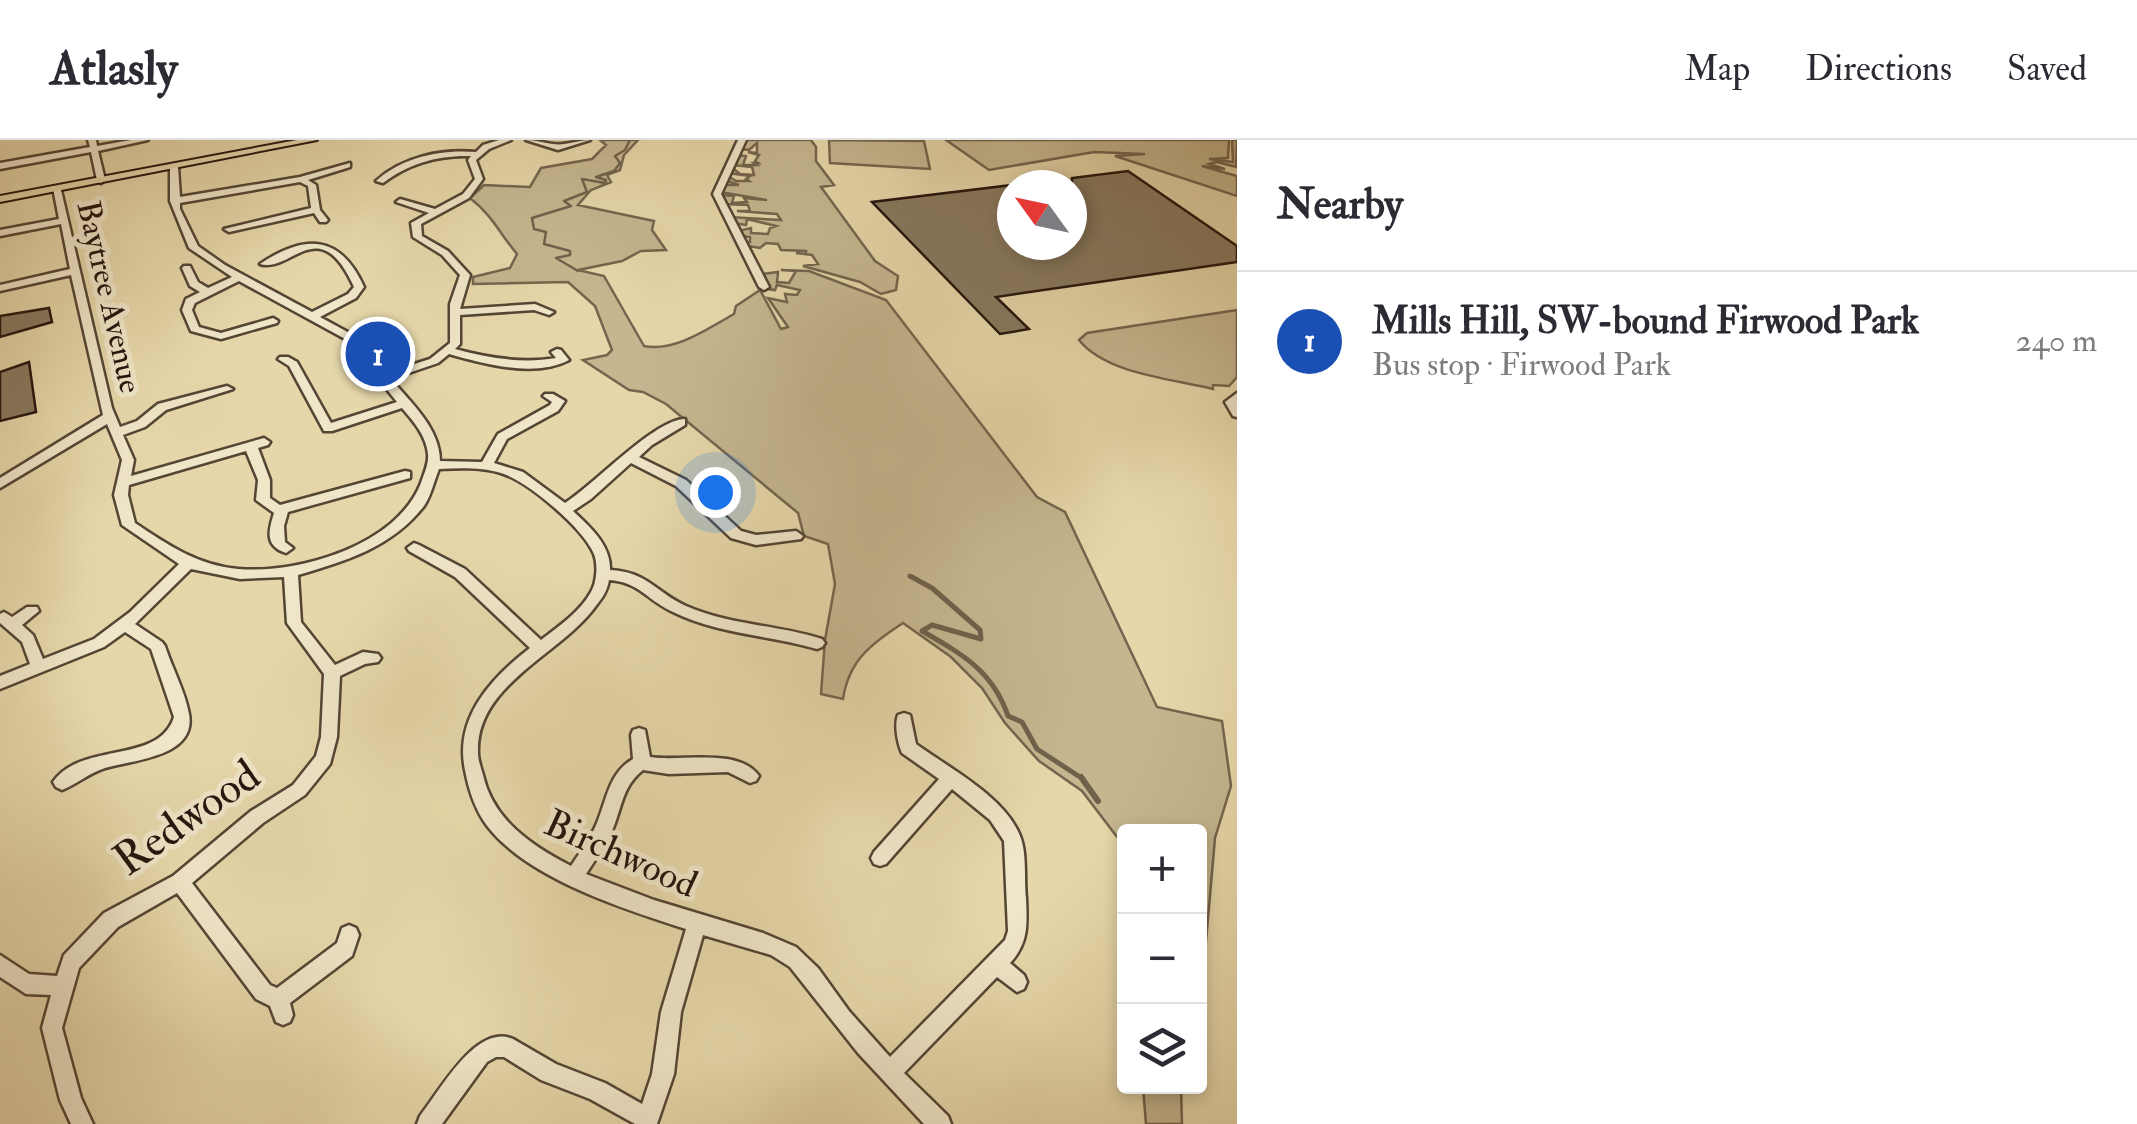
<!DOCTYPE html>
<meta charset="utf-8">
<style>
:root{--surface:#fff;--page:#f2f2f3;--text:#2b2b33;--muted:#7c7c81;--line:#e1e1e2;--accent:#8f2418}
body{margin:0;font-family:"IM FELL Double Pica",serif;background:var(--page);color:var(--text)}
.controls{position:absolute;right:30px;bottom:30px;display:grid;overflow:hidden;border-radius:10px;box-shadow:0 5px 15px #0003}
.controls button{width:90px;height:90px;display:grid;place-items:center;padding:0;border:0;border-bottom:2px solid var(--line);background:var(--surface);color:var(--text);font:50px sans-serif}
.compass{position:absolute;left:997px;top:30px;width:90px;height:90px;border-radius:50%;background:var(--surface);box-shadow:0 5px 15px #0003;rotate:303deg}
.you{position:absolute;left:715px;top:352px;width:35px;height:35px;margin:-25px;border:8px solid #fff;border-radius:50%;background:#1a73e8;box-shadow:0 0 0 15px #1a73e833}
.badge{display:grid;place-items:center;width:65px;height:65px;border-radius:50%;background:var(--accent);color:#fff;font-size:32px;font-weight:700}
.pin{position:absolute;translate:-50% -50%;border:5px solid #fff;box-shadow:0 2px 10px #0006}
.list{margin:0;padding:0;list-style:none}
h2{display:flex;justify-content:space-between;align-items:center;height:130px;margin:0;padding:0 40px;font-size:42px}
h2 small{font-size:32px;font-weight:400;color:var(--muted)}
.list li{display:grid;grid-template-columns:65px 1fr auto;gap:30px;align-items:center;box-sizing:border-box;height:140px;padding:0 40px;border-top:2px solid var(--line)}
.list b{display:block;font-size:38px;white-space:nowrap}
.list p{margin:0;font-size:32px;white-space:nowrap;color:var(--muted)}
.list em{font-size:32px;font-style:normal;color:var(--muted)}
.icon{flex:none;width:55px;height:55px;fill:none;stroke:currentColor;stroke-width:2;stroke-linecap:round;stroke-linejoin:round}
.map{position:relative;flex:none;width:1237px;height:984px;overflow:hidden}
header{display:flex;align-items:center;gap:60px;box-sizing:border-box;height:140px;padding:0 50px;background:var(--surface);border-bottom:2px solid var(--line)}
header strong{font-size:48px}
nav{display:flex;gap:55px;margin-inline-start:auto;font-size:35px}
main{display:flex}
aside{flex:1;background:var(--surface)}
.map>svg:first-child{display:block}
</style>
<header>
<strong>Atlasly</strong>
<nav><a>Map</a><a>Directions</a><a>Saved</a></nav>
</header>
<main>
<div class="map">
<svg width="1237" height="984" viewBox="0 0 1237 984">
<rect width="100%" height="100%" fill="#e6d7aa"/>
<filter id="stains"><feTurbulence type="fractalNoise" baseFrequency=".002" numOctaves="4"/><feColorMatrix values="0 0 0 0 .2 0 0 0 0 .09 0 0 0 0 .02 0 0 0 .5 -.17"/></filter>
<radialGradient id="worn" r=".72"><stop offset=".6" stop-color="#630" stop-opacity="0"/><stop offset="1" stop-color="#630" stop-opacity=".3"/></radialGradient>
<g fill="#c5b68f" stroke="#74654e" stroke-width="2.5">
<path d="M600 0H638L624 15 620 30 607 35 611 42 591 50 578 65 654 81 652 90 666 110 641 111 622 121 578 130 604 136 644 206C675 212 707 189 734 174L736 166 760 150 781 189 788 187 768 158 787 162 785 154 797 155 800 150 777 145 775 150 768 149 763 134 778 132 777 142 789 143 796 131 781 130 809 131 886 160 1037 357 1065 372 1157 567 1222 581 1231 646 1215 698 1205 813H1200V692H1124V706L1082 651 1039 621 1005 583 982 548 951 517 903 483C871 504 849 520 843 559L821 554 825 500 835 444 828 404 804 396 798 373 666 264 643 252 629 250 583 220 607 215 612 210 595 166 568 142 473 144V137L510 128 517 114C500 94 492 75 470 58L484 45 530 47 541 28 592 19 606 5Z"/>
<path d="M745 0H811L816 7V21L834 45 821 47 875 121 898 136 896 150 881 154 860 142 803 126 818 124 812 115 796 113 806 114V111L781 110 778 104 766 103 760 108 748 106 745 102H750V97L742 96 738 91 751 88V93L768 94 770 88 776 86 747 79 746 85 733 83 730 77 781 80 777 74 737 71H750L748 65 723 64 720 55 734 56 732 63 747 62 744 58 767 60 720 52 722 45H739L724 40 726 35 736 41H749L746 39 750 36 728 33 731 27 740 34 754 35 752 27 732 25 737 15 746 16 743 25H757L754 23H758L755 21 759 15 748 12 757 13V3L749 10 740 9Z"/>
<path d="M829 0 924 1 930 29 830 23Z"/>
<path d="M946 0H1229L1228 18 1209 19 1233 22 1232 0H1237L1236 27 1217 22 1209 24 1225 29 1202 26 1237 36V56L1115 16 1145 14 1094 12 989 30Z"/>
<path d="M1237 170V237L1229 246 1213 245V249C1173 239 1106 234 1079 200L1087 193Z"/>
<path d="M1143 947H1181L1182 984H1146Z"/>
</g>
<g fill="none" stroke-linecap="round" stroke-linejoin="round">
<path stroke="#70614b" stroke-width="2.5" d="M578 131 556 118 570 115V111L544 104 546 92 534 89 532 78 571 66 564 61 587 52 582 39 605 43 606 40 596 37 614 31 620 23 615 16 625 10 630 0"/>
<path stroke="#70614b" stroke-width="5" d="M910 436 932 448 980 490 981 499 932 485 922 491C962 514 993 531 1008 576L1022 582 1037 609 1083 639"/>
<path stroke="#70614b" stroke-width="6" d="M1081 637 1098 661"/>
</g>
<g fill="#88795f" stroke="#23140d" stroke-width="2.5">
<path d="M1128 31 1237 106V122L996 157 1029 189 1000 194 872 62 1012 45V105H1072V38Z"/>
<path d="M49 168 52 182 0 197V176Z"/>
<path d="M29 222 36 272 0 281V232Z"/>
</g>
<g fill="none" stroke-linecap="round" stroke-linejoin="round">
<defs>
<g id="minor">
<path d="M88 0H96L97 6 131 0H148L98 11 105 40 101 43 97 40 91 12 0 29V23L90 7Z"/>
<path d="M499 0H511L489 9 476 20 483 39 469 58 421 84 422 96 448 111 470 135 460 169 535 164 554 172 549 175 534 170 460 175V204L455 209C488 218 522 224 556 218L551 212 557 209 561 210 569 220C535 238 484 224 449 214L438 223 391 239C410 262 440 288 440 321L482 322 498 294 550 265 552 262 543 256 545 254H553L565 261 558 271 507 299 494 323 523 332 565 363C594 345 655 279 685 279V285L652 305 639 317 686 340 741 391 756 395 796 391 803 396 801 399 756 405 731 398 676 346 631 323 591 359 573 371C590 387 611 405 610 430 648 432 655 452 686 466 729 485 778 485 822 499L825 503 822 507 817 509C769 495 716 494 671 471 646 459 639 442 609 440 607 452 602 458 595 467 561 514 475 545 478 613 478 620 481 628 483 635 493 680 532 706 571 726 580 712 591 698 597 683 607 659 609 633 633 619L631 595 633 590 639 588 645 590 650 617C683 622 738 607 759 636L756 641 750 643 728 632 669 634 643 630C621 647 622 670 611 693 604 707 595 720 586 734L654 760 763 793 796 807 818 828 849 871 890 917 1005 800 1008 791 1004 701 990 680 952 649 886 724 880 726 874 724 871 718 874 712 939 639 902 613C898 604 894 585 898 575L904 573 910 575 916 604C949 628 1005 657 1020 696 1027 713 1024 739 1026 758 1027 783 1029 803 1010 823L1024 835 1027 842 1024 849 1017 852 997 837 904 933 948 976 951 984H924L858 913 790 827 771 815 703 795 681 872 674 934 657 984H635L590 959 541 940 504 917H496L487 922 442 984H417L420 976C440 951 476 883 513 899L556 924 605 943 642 964 652 934 661 872 686 789C624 769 529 739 488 687 475 670 469 651 465 630 454 578 491 538 530 508L455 437 409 411 407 408 414 403 419 405 465 429 541 500C559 486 580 472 591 452 597 442 598 424 594 414 583 388 528 341 501 333 481 327 459 328 439 329 434 341 431 356 424 366 392 407 346 421 298 435L301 482 335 525 363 512 378 514 381 518 378 522 365 524 340 536 337 597 330 624 305 655 263 683 192 743 270 845 277 848 337 803 342 788 349 785 356 788 359 795 352 816 290 863 293 875 290 882 283 885 276 882 270 866 256 859 177 753 118 787 79 828 62 888 81 958 93 984H71L60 960 42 888 51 855 26 854 0 837V815L29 834 57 836 64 815 104 773 173 736 251 671 293 645 316 616 321 597 324 534 287 483 284 437 240 439 191 429 135 484 162 502 165 506C172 528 185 551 189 574 197 617 132 620 105 628 89 633 77 644 62 650L56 647 53 642C81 601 159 625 174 577L151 509 125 492 104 507 0 549V536L30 524 22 502 0 483V474L4 472 12 477 27 467H37L39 471 22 485 33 495 43 519 94 499 130 472 179 424 122 385 114 355 122 320 107 284 0 348V338L103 275 71 135 0 151V145L70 129 61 84 0 96V90L59 79 53 48 60 46 112 268 120 287 137 281 158 264 227 246 233 249 166 270 145 287 123 295 134 320 131 336 264 298 270 302 268 305 258 308 270 340V358L280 365 405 331 410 332V338L288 372 284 386 285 402 293 408 286 413C265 406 268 392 274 373L256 360 258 340 246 311 129 345 128 355 135 383C168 405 197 425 238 429 300 434 397 405 421 343 424 333 429 324 428 314 426 295 413 281 402 268L332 291H324L289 226 278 219 280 217H288L297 222 331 283 397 262 347 200 239 141 195 163 192 170 199 187 221 193 273 178 278 181 277 183 221 199 191 191 182 170 186 159 200 152 190 146 182 128 184 126H190L198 142 208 148 232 137 189 108 170 61V27L174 24 178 27 180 57 300 37 350 23V27L308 40 316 45 320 70 328 80 326 82H320L314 73 229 92 224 89 311 68 308 46 300 42 180 63V69L198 106 225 125 312 172 348 154 354 147C319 70 291 134 260 124 305 94 340 94 364 147L356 158 320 177 355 196 386 233 430 219 450 203V164L460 135 442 115 413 97 411 83 429 73 396 62 400 59 435 69 463 54 475 39 468 20 471 16C439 15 409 23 383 43L376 41C402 17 441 9 476 12L483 5Z"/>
<path d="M526 0C536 0 544 3 553 4 565 6 578 0 590 0L558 10Z"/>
<path d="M738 0H746L721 54 769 147 764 150 759 147 713 54Z"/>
<path d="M1237 253V277L1233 276 1225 262Z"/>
</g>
<path id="major" d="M297 0H317L0 62V56Z"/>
</defs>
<use href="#minor" stroke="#544534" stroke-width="5"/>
<use href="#major" stroke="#23140d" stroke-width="4"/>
<use href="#minor" fill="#efe5c8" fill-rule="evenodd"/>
<use href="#major" fill="#e6d7aa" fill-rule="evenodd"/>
</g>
<g text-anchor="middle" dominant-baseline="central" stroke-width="10" stroke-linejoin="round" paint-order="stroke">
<g font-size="32" fill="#23140d" stroke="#efe5c8">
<text transform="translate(109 157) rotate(77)">Baytree Avenue</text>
</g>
<g font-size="38" fill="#23140d" stroke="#efe5c8">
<text transform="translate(621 714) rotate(24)">Birchwood</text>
</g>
<g font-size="45" fill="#23140d" stroke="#efe5c8">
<text transform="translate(187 678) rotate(-35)">Redwood</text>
</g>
</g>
<rect width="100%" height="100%" filter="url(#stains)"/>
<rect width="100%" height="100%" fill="url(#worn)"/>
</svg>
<div class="controls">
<button>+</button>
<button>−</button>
<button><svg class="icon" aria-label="layers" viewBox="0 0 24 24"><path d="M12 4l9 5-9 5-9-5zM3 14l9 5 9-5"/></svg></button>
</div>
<svg class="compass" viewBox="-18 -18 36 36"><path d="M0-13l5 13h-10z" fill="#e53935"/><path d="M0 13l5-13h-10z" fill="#7c7c81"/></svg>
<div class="you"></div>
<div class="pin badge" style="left:378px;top:214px;background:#1a4fb4">1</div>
</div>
<aside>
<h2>Nearby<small></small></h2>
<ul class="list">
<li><span class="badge" style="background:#1a4fb4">1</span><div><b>Mills Hill, SW-bound Firwood Park</b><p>Bus stop · Firwood Park</p></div><em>240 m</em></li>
</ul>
</aside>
</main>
